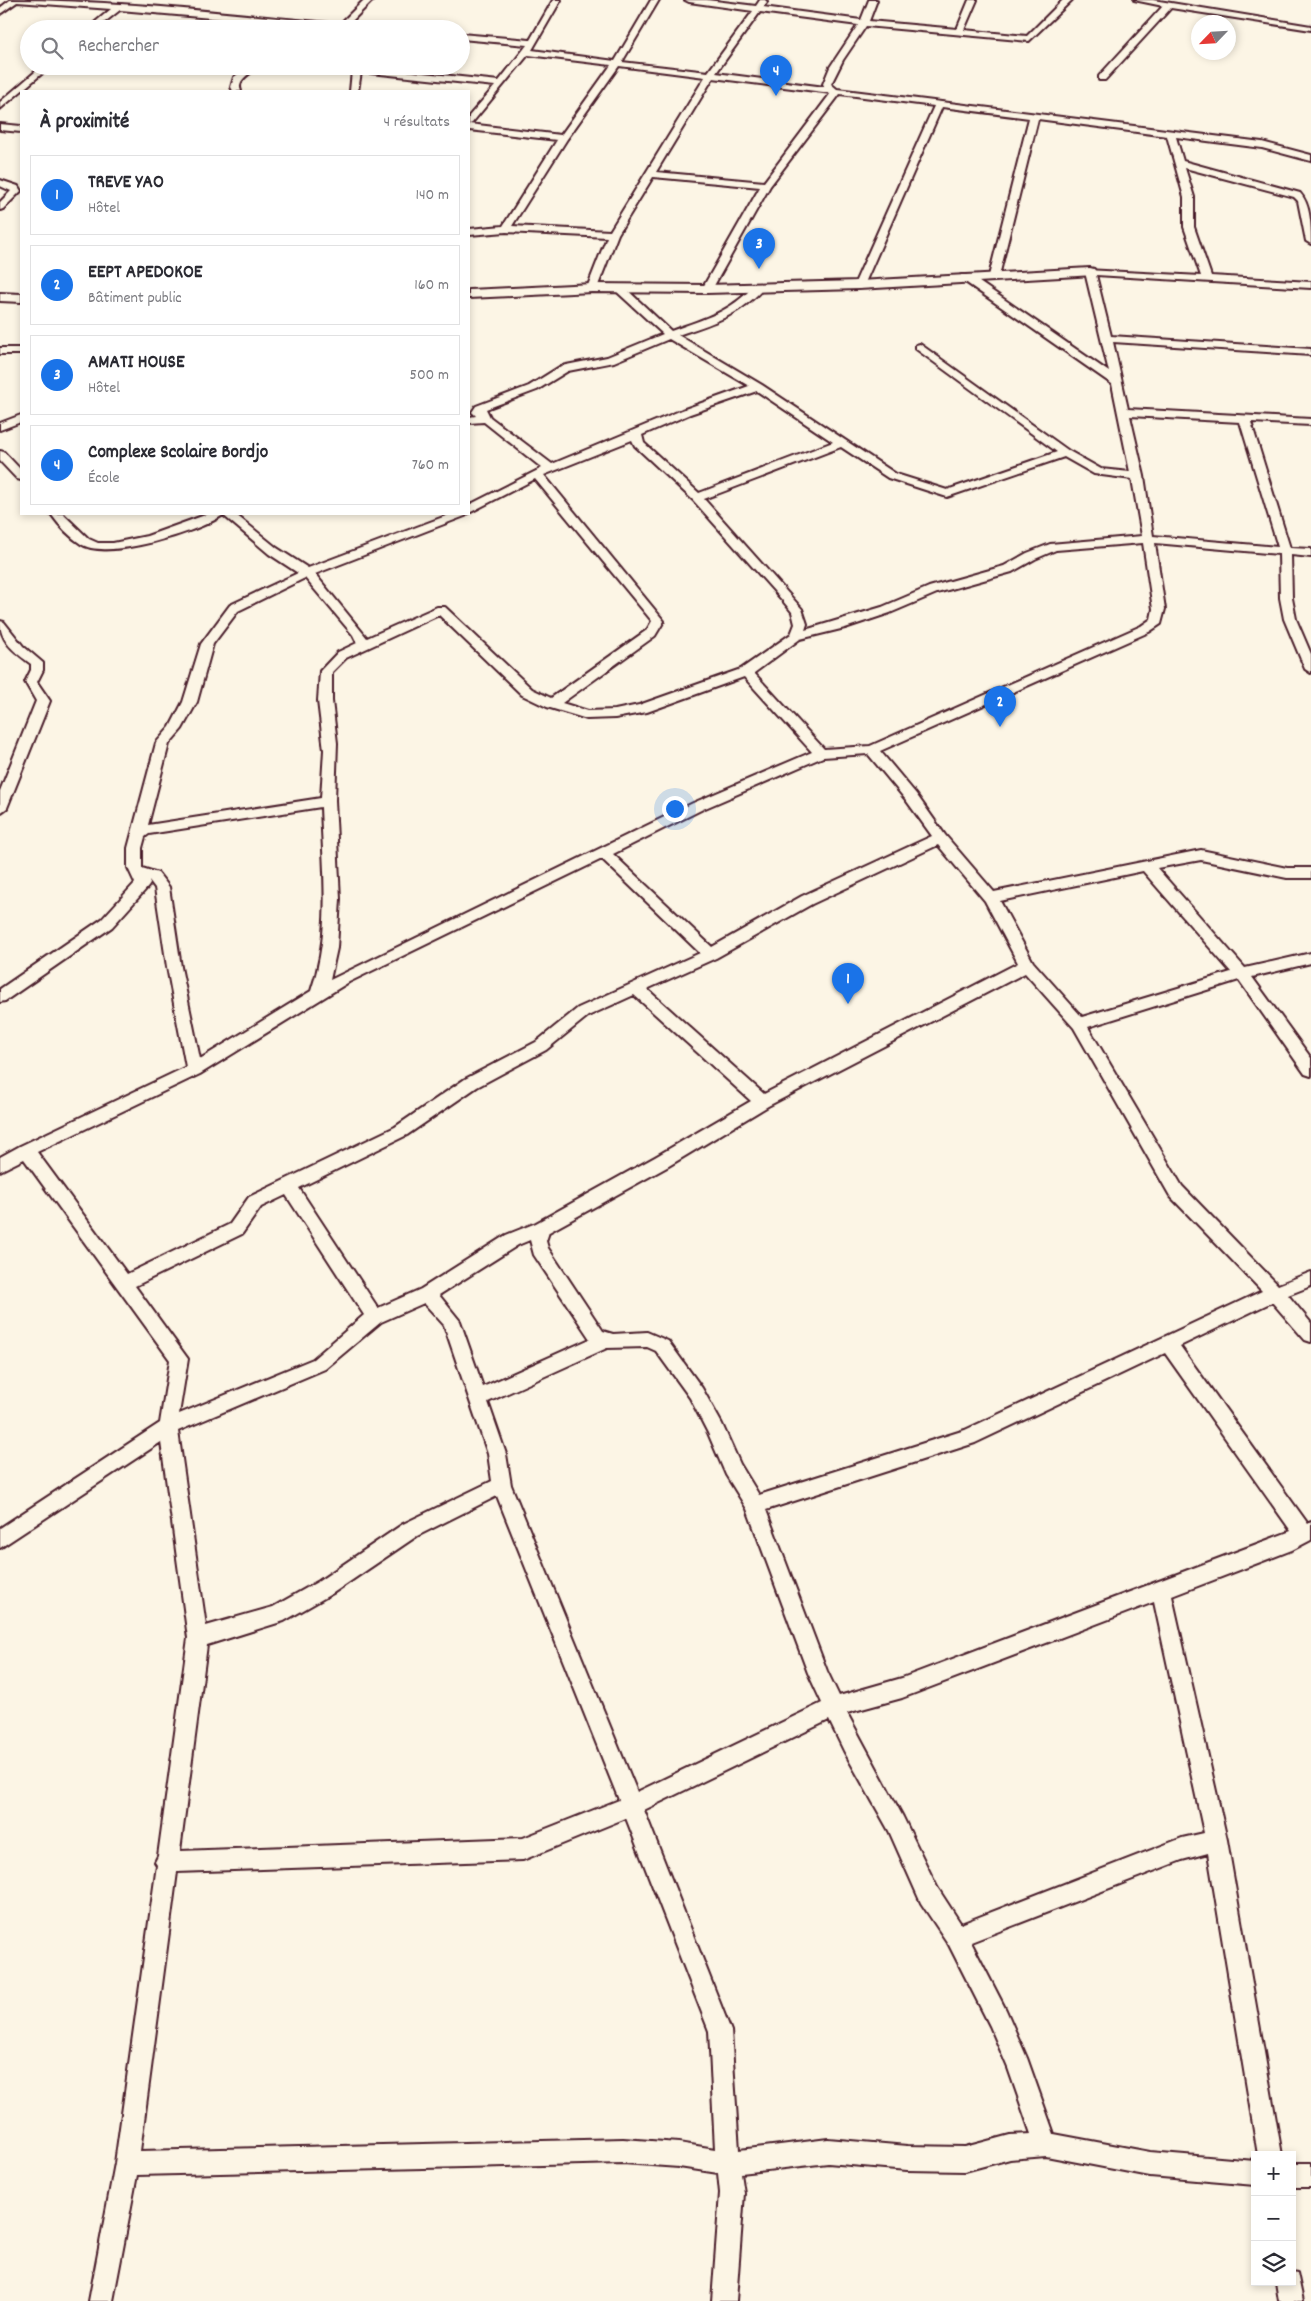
<!DOCTYPE html>
<html lang="fr">
<meta charset="utf-8">
<style>
:root{--surface:#fff;--page:#f2f2f3;--text:#2b2b33;--muted:#7c7c81;--line:#e1e1e2;--accent:#1a73e8}
body{margin:0;font-family:Dekko,sans-serif;background:var(--page);color:var(--text)}
.controls{position:absolute;right:15px;bottom:15px;display:grid;overflow:hidden;border-radius:0px;box-shadow:0 2px 8px #0003}
.controls button{width:45px;height:45px;display:grid;place-items:center;padding:0;border:0;border-bottom:1px solid var(--line);background:var(--surface);color:var(--text);font:25px sans-serif}
.compass{position:absolute;left:1191px;top:15px;width:45px;height:45px;border-radius:50%;background:var(--surface);box-shadow:0 2px 8px #0003;rotate:245deg}
.you{position:absolute;left:674px;top:808px;width:18px;height:18px;margin:-12px;border:4px solid #fff;border-radius:50%;background:#1a73e8;box-shadow:0 0 0 8px #1a73e833}
.badge{display:grid;place-items:center;width:32px;height:32px;border-radius:50%;background:var(--accent);color:#fff;font-size:16px;font-weight:700}
.pin{position:absolute;translate:-50% -41px;filter:drop-shadow(0 1px 2px #0008)}
.pin::after{content:'';position:absolute;top:26px;width:18px;height:15px;background:inherit;clip-path:polygon(0 0,100% 0,50% 100%)}
.list{margin:0;padding:0;list-style:none}
h2{display:flex;justify-content:space-between;align-items:center;height:65px;margin:0;padding:0 20px;font-size:21px}
h2 small{font-size:16px;font-weight:400;color:var(--muted)}
.list li{display:grid;grid-template-columns:32px 1fr auto;gap:15px;align-items:center;box-sizing:border-box;height:80px;margin:0 10px 10px;padding:0 10px;border:1px solid var(--line);border-radius:0px}
.list b{display:block;font-size:19px;white-space:nowrap}
.list p{margin:0;font-size:16px;white-space:nowrap;color:var(--muted)}
.list em{font-size:16px;font-style:normal;color:var(--muted)}
.icon{flex:none;width:28px;height:28px;fill:none;stroke:currentColor;stroke-width:2;stroke-linecap:round;stroke-linejoin:round}
.map{position:relative;flex:none;width:1311px;height:2301px;overflow:hidden}
.search{position:absolute;background:var(--surface);box-shadow:0 2px 8px #0003;left:20px;top:20px;width:450px;height:55px;display:flex;align-items:center;gap:12px;box-sizing:border-box;padding:0 18px;border-radius:28px;color:var(--muted);font-size:19px}
.panel{position:absolute;background:var(--surface);box-shadow:0 2px 8px #0003;left:20px;top:90px;width:450px;height:425px;border-radius:0px}
.map>svg:first-child{display:block}
</style>
<div class="map">
<svg width="1311" height="2301" viewBox="0 0 1311 2301">
<rect width="100%" height="100%" fill="#fcf5e5"/>
<filter id="ink" filterUnits="userSpaceOnUse"><feTurbulence type="fractalNoise" baseFrequency=".02" numOctaves="2"/><feDisplacementMap in="SourceGraphic" scale="10" xChannelSelector="R" yChannelSelector="G"/><feConvolveMatrix kernelMatrix="1 2 1 2 8 2 1 2 1" color-interpolation-filters="sRGB"/></filter>
<g filter="url(#ink)">
<g fill="none" stroke-linecap="round" stroke-linejoin="round">
<defs>
<g id="minor">
<path d="M10 0C120 0 230 14 340 24L364 0H373L348 25 371 29H335L120 10 96 29H87L111 9 17 2 0 14V8Z"/>
<path d="M553 0H561L532 50 615 61 651 0H659L622 62 708 72 753 11 689 2 685 0H707L756 6 760 0H765L767 2 763 7 861 20 869 0H877L869 21 957 29 969 0H977L964 30 1027 36 1063 0H1072L1029 41 866 26 843 60 831 84 837 89 1262 142 1311 155V161L1262 148 1176 137 1183 161 1300 193C1311 205 1311 227 1311 244L1306 241 1298 201 1294 197 1185 168 1194 197V227L1211 276 1311 282V288L1096 275 1111 336 1311 349V355L1113 342 1128 409 1311 419V425L1251 422 1290 548 1311 549V557L1291 555 1292 598 1296 619 1311 654V673L1305 669 1284 619 1280 598 1279 554 1155 543 1165 609 1161 624 1149 632 880 751 916 794 945 835 994 892 1201 850 1287 868H1311V878H1287L1201 860 1157 868 1245 968 1311 953V963L1252 977 1311 1058V1076L1305 1074 1239 980 1088 1027 1182 1186 1278 1285 1311 1272V1286L1288 1295 1311 1323V1342L1305 1340 1272 1302 1180 1346 1308 1524 1311 1522V1540L1292 1550 1172 1596 1227 1840 1282 2155H1258L1208 1853 1182 1860 971 1942 1006 2010 1027 2058 1054 2134 1150 2152 1255 2161V2185L1150 2176 1046 2156 1010 2159 965 2171 907 2170 828 2163 741 2173 744 2193 736 2301H712L720 2193 718 2173 679 2167 623 2163 137 2175 113 2301H89L115 2163 157 1865 155 1862 158 1856 188 1638 161 1442 0 1548V1528L160 1423 170 1360 24 1159 0 1171V1157L20 1146 186 1067 167 967 155 888 149 880 150 884 148 887 112 927 5 1001 0 1002V989L102 919 135 883 128 868V848L156 743 170 727 183 702 201 644 230 605 298 573 269 554 223 515C199 532 106 561 81 544 70 537 58 524 51 514H63L89 539 98 543H113L147 536 208 514H235L277 548 308 568 451 514H467L465 516 315 574 367 638 437 607H445L532 689 551 698 647 630 652 621 535 479 469 513V505L542 468 484 422 469 423V417L476 416 472 412 476 406 529 386 561 366 607 357 663 334 615 290V286H623L671 331C706 318 729 313 755 285H763V289C737 317 713 323 678 335L762 385 896 474 947 490 1057 452 916 349V345L920 344 1069 451 1101 469 1130 472 1112 384 961 279V275H969L1109 372 1085 272 1086 270 1201 276 1184 227V197L1167 136 1038 119 999 276 998 278H990L989 276 1029 118 942 107 864 285 859 288 855 287 854 285 934 106 840 94 770 186 711 291 707 292 702 289 760 187 653 177 618 234 597 288 592 291 588 290 587 288 607 237 506 232 469 235V229L503 226 557 140 469 130V124L561 135 611 65 528 55 472 123 469 124V116L495 86 361 72 358 91H350L352 71 327 66H357L499 81 527 45 461 39V34L530 40ZM760 12 858 25 830 67 823 84 825 87 716 73ZM619 66 705 77 610 231 512 226 567 139ZM713 78 831 93 764 182 656 172ZM669 339 749 386 682 410 552 464 490 417 486 409 537 390 568 371 614 362ZM757 391 833 442 699 493 644 443 642 435 690 414ZM1130 416 1240 422 1278 547 1153 536 1144 476ZM632 440 635 446 693 500 783 601 792 612 795 624 791 634 741 669 639 705 615 710 588 711 562 703 655 636 664 621 544 475ZM841 447 888 478 947 497 1064 457 1094 474 1132 479 1142 536 1050 544 1027 553 1004 566 929 587 882 607 805 630 807 624 802 609 704 499ZM1143 543 1153 609 1151 619 1141 626 870 746 824 749 754 673 800 639 845 628 890 613 937 593 1012 572 1035 559 1056 550ZM305 578 353 635 357 643 338 652 320 671 318 701 324 750 321 798 148 825 169 744 182 729 197 702 213 644 238 611ZM439 615 522 695 547 707 587 719 615 718 647 712 744 677 812 752 693 803 330 980 337 948 340 899 335 800 337 743 332 701V672L346 658ZM868 754 906 800 932 836 802 896 712 947 613 854 703 809 823 757ZM321 807C323 869 332 931 311 991L200 1059 181 967 169 887 158 873 142 868V848L145 837 149 834ZM938 845 985 901 1018 963 764 1094 647 989 716 958 812 904ZM602 859 700 953 578 1008 536 1042 465 1079 395 1127 249 1197 230 1224 127 1274 37 1152 200 1074 349 982ZM1143 871 1231 972 1082 1017 1033 962 1000 901ZM1025 973 1074 1028 1170 1196 1262 1291 965 1430 759 1495 740 1464 722 1424 702 1388 668 1341 647 1332 613 1334 603 1331 548 1248 546 1241 549 1232 667 1167 768 1106ZM634 995 751 1101 655 1157 536 1223 506 1235 421 1289 378 1308 299 1188 407 1135 477 1087 546 1050 588 1016ZM286 1195 364 1315 313 1359 179 1414 188 1359 135 1286 242 1234 261 1207ZM530 1240 534 1255 590 1339 483 1387 460 1321 439 1295 518 1245ZM424 1303 444 1325 488 1454 492 1481 403 1524 319 1581 273 1607 206 1626 178 1431 325 1369 381 1322ZM647 1347 656 1351 690 1398 708 1433 726 1475 747 1509 808 1673 822 1703 637 1792 511 1485 506 1454 488 1402 607 1348ZM1165 1353 1291 1531 902 1678 839 1696 827 1671 766 1510 975 1443ZM497 1496 619 1800 523 1838 180 1851 207 1645 284 1621 333 1593 417 1536ZM1154 1602 1204 1833 1182 1838 961 1924 937 1887 903 1817 847 1713 902 1698ZM829 1720 844 1751 889 1831 921 1903 949 1945 990 2026 1008 2068 1031 2134 1010 2135 965 2147 907 2146 828 2139 739 2150 731 2031 644 1810ZM626 1818 709 2031 715 2149 679 2143 623 2139 140 2151 177 1872 523 1860Z"/>
<path d="M1134 0H1153L1311 26V30L1171 8 1105 80H1099V76L1163 6Z"/>
<path d="M42 66H51L0 109V102Z"/>
<path d="M249 66H259C251 74 236 79 241 91H233L231 87 234 77Z"/>
<path d="M0 124 21 126V132L0 130Z"/>
<path d="M0 180 18 186 21 191 3 209 0 210V202L11 191 0 186Z"/>
<rect x="0" y="348" width="21" height="6"/>
<path d="M21 415V422L0 430V423Z"/>
<path d="M0 451 4 452 21 470V480L17 479 0 461Z"/>
<path d="M0 621 4 622 23 646 43 663V670L37 682 50 701 7 808 0 813V791L36 701 25 682 31 670V664C15 652 0 642 0 621Z"/>
<rect x="1292" y="2163" width="19" height="24"/>
<path d="M1292 2272 1297 2273 1303 2301H1279L1276 2282H1292Z"/>
</g>
<g id="tertiary">
<path d="M1090 268 1094 269 1096 272 1094 275 859 289 707 293 592 292 469 298V290L592 284 707 285 859 281Z"/>
<path d="M0 293 21 294V302L0 301Z"/>
</g>
</defs>
<use href="#minor" stroke="#4a1f2b" stroke-width="4"/>
<use href="#tertiary" stroke="#4a1f2b" stroke-width="4"/>
<use href="#minor" fill="#fcf5e5" fill-rule="evenodd"/>
<use href="#tertiary" fill="#fcf5e5" fill-rule="evenodd"/>
</g>
</g>
</svg>
<div class="controls">
<button>+</button>
<button>−</button>
<button><svg class="icon" aria-label="layers" viewBox="0 0 24 24"><path d="M12 4l9 5-9 5-9-5zM3 14l9 5 9-5"/></svg></button>
</div>
<svg class="compass" viewBox="-18 -18 36 36"><path d="M0-13l5 13h-10z" fill="#e53935"/><path d="M0 13l5-13h-10z" fill="#7c7c81"/></svg>
<div class="you"></div>
<div class="pin badge" style="left:848px;top:1004px">1</div>
<div class="pin badge" style="left:1000px;top:727px">2</div>
<div class="pin badge" style="left:759px;top:269px">3</div>
<div class="pin badge" style="left:776px;top:96px">4</div>
<div class="search"><svg class="icon" aria-label="search" viewBox="0 0 24 24"><circle cx="10" cy="10" r="6"/><path d="M15 15l6 6"/></svg>Rechercher</div>
<section class="panel">
<h2>À proximité<small>4 résultats</small></h2>
<ul class="list">
<li><span class="badge">1</span><div><b>TREVE YAO</b><p>Hôtel</p></div><em>140 m</em></li>
<li><span class="badge">2</span><div><b>EEPT APEDOKOE</b><p>Bâtiment public</p></div><em>160 m</em></li>
<li><span class="badge">3</span><div><b>AMATI HOUSE</b><p>Hôtel</p></div><em>500 m</em></li>
<li><span class="badge">4</span><div><b>Complexe Scolaire Bordjo</b><p>École</p></div><em>760 m</em></li>
</ul>
</section>
</div>
